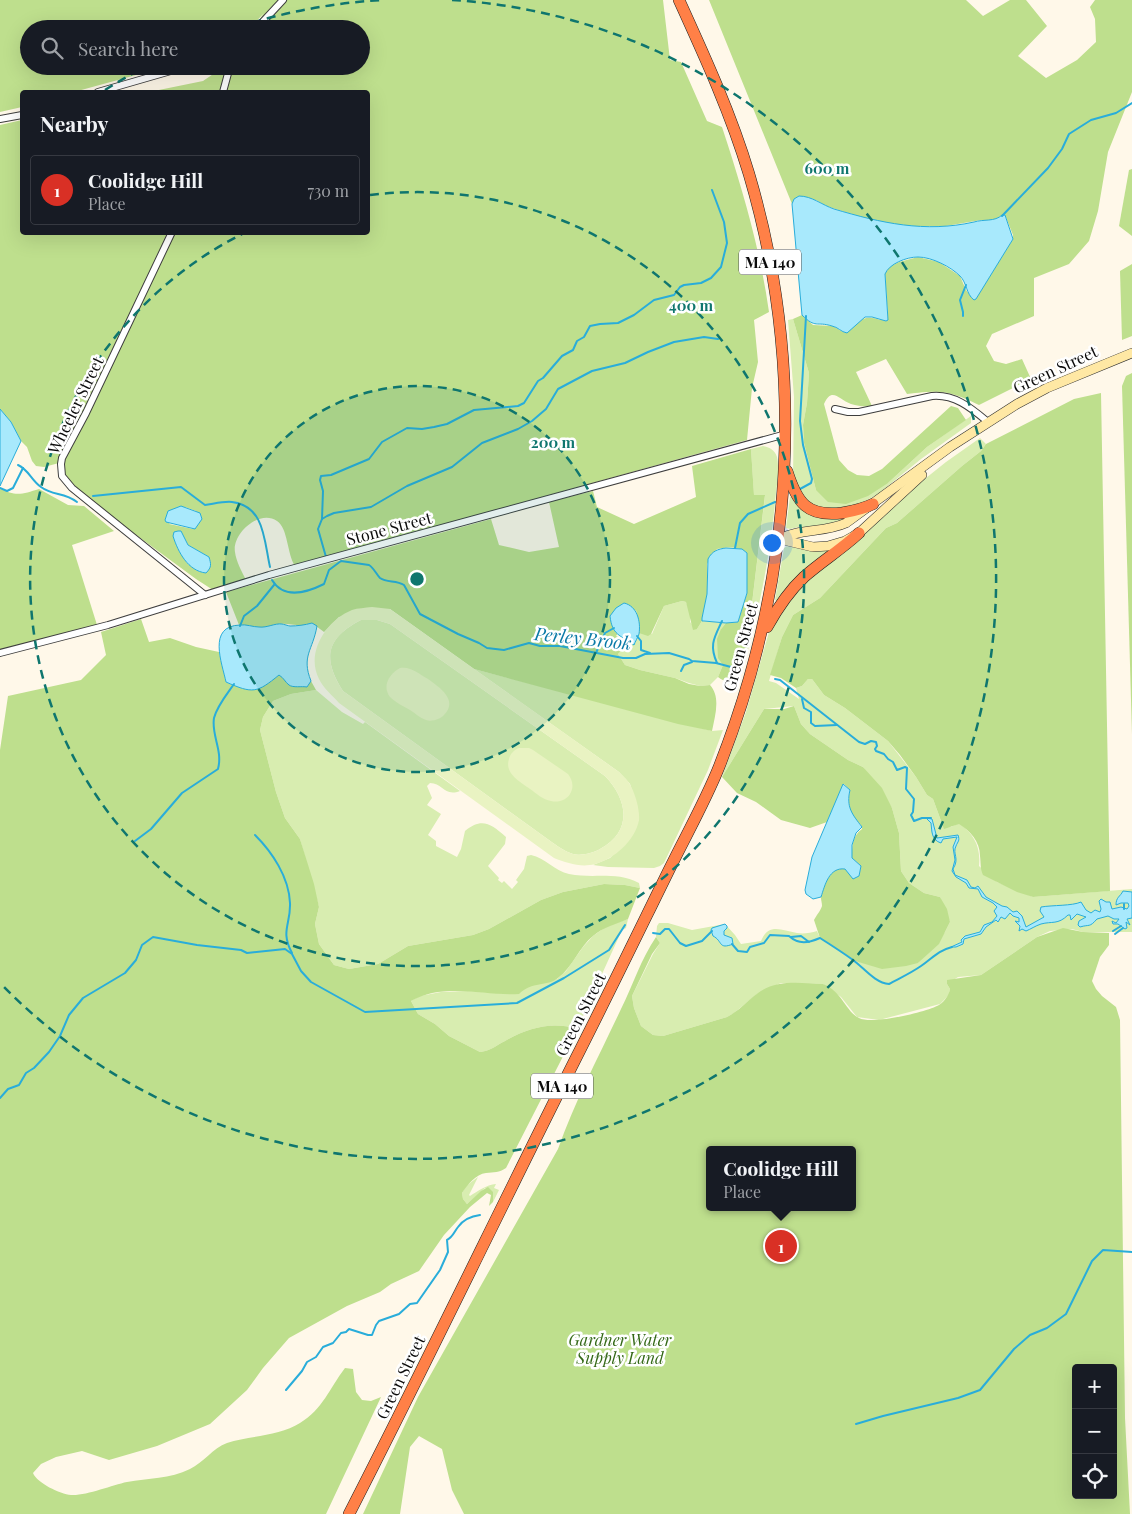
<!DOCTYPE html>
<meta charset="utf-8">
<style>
:root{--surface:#171b24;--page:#20242c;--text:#f1f3f6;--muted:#9ea1a6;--line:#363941;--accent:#d93025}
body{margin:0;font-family:"Playfair Display",serif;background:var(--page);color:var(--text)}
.controls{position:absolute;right:15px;bottom:15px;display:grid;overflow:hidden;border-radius:5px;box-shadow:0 5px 20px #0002}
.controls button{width:45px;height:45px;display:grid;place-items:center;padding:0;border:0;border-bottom:1px solid var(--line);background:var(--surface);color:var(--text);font:25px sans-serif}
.you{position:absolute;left:771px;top:542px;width:18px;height:18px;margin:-12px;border:4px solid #fff;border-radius:50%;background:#1a73e8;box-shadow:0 0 0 8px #1a73e833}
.badge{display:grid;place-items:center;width:32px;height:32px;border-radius:50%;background:var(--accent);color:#fff;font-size:16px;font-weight:700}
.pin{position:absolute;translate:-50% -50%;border:2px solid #fff;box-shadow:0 1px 5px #0006}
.popup{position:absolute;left:706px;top:1146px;width:150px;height:65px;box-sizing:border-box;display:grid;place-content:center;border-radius:5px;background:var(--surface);filter:drop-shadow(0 1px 4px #0005);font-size:16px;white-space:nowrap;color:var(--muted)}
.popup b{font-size:19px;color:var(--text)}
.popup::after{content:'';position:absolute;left:50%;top:100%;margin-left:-10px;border:10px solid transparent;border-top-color:var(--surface)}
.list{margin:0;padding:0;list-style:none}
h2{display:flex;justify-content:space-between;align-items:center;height:65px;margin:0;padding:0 20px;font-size:21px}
h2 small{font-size:16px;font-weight:400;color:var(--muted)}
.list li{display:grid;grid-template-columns:32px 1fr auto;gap:15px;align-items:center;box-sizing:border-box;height:70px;margin:0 10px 10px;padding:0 10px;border:1px solid var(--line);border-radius:5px}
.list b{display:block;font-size:19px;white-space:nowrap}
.list p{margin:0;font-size:16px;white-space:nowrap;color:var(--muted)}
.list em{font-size:16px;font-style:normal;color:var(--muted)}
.icon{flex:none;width:28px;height:28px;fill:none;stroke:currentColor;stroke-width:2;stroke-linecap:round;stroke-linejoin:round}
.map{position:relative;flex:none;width:1132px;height:1514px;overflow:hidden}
.search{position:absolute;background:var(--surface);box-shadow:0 5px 20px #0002;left:20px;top:20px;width:350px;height:55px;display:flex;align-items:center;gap:12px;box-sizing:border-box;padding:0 18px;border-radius:28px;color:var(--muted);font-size:19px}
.panel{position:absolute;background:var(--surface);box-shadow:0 5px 20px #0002;left:20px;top:90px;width:350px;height:145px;border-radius:5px}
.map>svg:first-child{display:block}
</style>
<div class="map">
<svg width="1132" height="1514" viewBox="0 0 1132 1514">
<rect width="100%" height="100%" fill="#fff8e9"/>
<g fill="#d8edb0">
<path d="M793 319 809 373 807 403 803 425 804 443 816 490 888 483 927 447 971 416V423L921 459 878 494 860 504 848 508 822 509 811 504 803 499 793 481 794 397 788 320Z"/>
<path d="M980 438 986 444 981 451 962 466 897 523 886 528 820 598 793 615 782 637 769 681 776 683 799 699 796 688 802 686 808 679H812L824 695 845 708 888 741 916 777 927 795 933 799 941 821 951 827 959 823C974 834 981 847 979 866L997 882 1033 897 1132 889V908L1114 919H1121L1132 914V932H1083L1072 929 1050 931 1037 937 981 975 958 977 947 984 950 989 949 995 940 1004 879 1020 857 1017 841 997 823 984 781 983 757 994 734 1013 727 1017 663 1036 653 1035 641 1026 634 1008 632 996 653 954 660 943 656 937 657 926 659 923H668L692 930 725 924 735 935 741 944 761 941C769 922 782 931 797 933 803 934 811 933 817 931L820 938 855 961 869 964 918 963 945 932 950 922 940 897 924 893 909 883 901 871 899 833 892 808 863 767 848 760 810 734 801 724 794 706 764 709 722 777 746 712 769 632 790 596 916 486 946 462Z"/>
<path d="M763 446C769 447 775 450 777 457 780 471 776 489 775 503 770 557 759 609 745 662L765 496H754L751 449Z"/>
<path d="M792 496 796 502 849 515 846 520 815 527H799L790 529 786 528 790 497Z"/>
<path d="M787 546 806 550 831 549 777 601 775 600 784 548Z"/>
<path d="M682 601 686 602 690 613V622L697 629 702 621 726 623 721 629 723 665 718 677 710 685 700 686 689 683 675 678 640 670 625 665 618 654 623 649 633 645 616 608 652 634 664 606Z"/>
<path d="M361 620H377L390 624 605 776C628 800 633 831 600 849 593 853 581 856 573 854 566 852 559 847 553 843L343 691C322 658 326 638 361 620Z"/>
<path d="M474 669 712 731 723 730 708 770 664 863 660 866 654 868 608 867 593 865 610 858 633 834 639 819 637 805 630 784 619 772Z"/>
<path d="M316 690 342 712 363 724 365 722 460 791C444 797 443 783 430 783L427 786 432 798 427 805 441 814 428 835 436 841V846L457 857 461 849 465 831C482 817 491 824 506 837L505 844 488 866 499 878 498 880 502 883 504 881 512 889 518 882 516 880 524 869 527 856 531 855C545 858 555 871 569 874 593 879 616 871 639 883L640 888 625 885 604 884 563 892 541 900 489 929 473 935 408 946 378 964 349 969 334 965 319 944 315 924 319 907 300 839 285 818 276 792 260 730 263 717 273 701 291 694Z"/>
<path d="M628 919 626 928 622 930 577 1029C552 1021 528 1028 505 1041 495 1046 492 1050 480 1052L449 1036 435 1024 418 1014 411 1001 420 996 441 992 468 991 511 994 535 984 557 979 566 971 583 947 593 936 607 926Z"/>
<path d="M478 1177 469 1195 470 1196C478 1191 486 1185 496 1184L494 1188 499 1190 493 1202 492 1192 485 1188 467 1204 463 1199 462 1193 466 1186Z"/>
</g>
<g fill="#bedf8d" fill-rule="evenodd">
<path d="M0 0H663L670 60 681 62 707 121 722 127C742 188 760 248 769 312L754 320 758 362 752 388 747 440 295 566C287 554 288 528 277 521 259 509 232 534 235 552 236 561 242 572 246 580L213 590 196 579 71 487 59 463 44 467 36 466 32 461 27 447 21 441 11 422 0 409V125L22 120V232H368V92H149L203 81 225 66H361V29H253L264 13 249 29H29V66H169L74 92H22V107L0 112ZM185 507 196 511 199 523 193 529 169 524ZM175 532 184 538 188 545 209 557 210 569 187 563C182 554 171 542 175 532Z"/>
<path d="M709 0H966L983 16 1010 0H1026L1047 26 1018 56 1046 78 1077 60 1096 42 1095 19 1090 7 1095 0H1132V92L1108 152 1098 211 1089 241 1069 264 1034 278V316L992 334 986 346 994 361 1006 364 1022 359 1031 379 979 405C948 390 941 390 907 394L886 359 856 372 872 406C865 407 858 406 851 404 839 400 832 386 824 404L839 460 848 470 857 475 869 476 882 469 951 406 958 408 966 420 927 447 888 483 868 496 846 504 828 502 816 490 804 443 803 425 807 403 809 373 793 319 802 315 813 325 833 326 843 332C857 323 863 313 880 320L888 317 885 274 887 268 899 262 918 257 939 262 960 276 966 290 974 300 976 298 1013 239V235L1005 215H1002L996 220H981L946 226 910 227 867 219 826 206 816 200 794 199 792 204Z"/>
<path d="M1132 169V236L1119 226 1129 170Z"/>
<path d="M1132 264V336L1122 340 1120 271Z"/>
<path d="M1132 373V734L1122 386 1126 376Z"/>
<path d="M1101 393 1110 891 1033 897 1017 892 983 875C980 868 981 864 980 856 980 841 970 831 959 824L944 829 933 799 927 795 916 777 900 755 888 741 845 708 824 695 812 679H808L802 686 796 688 781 678 770 675 782 637 793 615 820 598 886 528 897 523 962 466 981 451 986 444 1074 399Z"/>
<path d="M751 449 754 495H765L745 662 738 678C730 682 724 682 718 677L723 665 718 658 717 639 721 629 726 623 738 622 747 593V553C739 546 727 547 717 549L707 564V594L702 621 697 629 693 630 686 602 682 601 664 606 651 634 648 636 639 633 636 610 616 636 634 645 623 649 618 654 625 665 640 670 675 678 689 684 700 686 710 685C721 697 715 716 712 731L678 724 474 669 390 609 339 617 324 632 312 623C299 628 292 623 280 624 273 625 266 627 260 628 253 628 246 626 239 625L226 592 491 519 499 545 529 552 559 547 549 502 593 491 597 507 634 524 696 497 692 466Z"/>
<path d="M0 488C15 497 23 494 39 489L68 505 84 506 114 531 72 545 97 625 0 650Z"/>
<path d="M141 619 149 642 170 638 196 647 219 652 226 682C251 693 258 692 279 675L285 679 307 687 311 681 316 690 291 694 273 701 263 717 260 730 276 792 285 818 300 839 314 884 319 907 315 924 319 944 334 965 349 969 378 964 408 946 473 935 489 929 541 900 563 892 604 884 625 885 640 888 628 919C617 924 603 927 593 936 579 947 573 967 558 978 547 987 532 981 519 994 485 996 443 982 411 1001L418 1014 435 1024 449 1036 480 1052C492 1050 495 1046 505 1041 528 1028 552 1021 577 1029L506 1168C499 1173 494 1172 486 1173 476 1174 467 1185 462 1193L463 1199 467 1204 481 1191 488 1187 493 1192V1202L489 1206 491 1195 487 1193 470 1207 444 1235 419 1271 391 1284 380 1292 347 1306 289 1338 263 1368 247 1390 210 1424 157 1446 109 1460 82 1451 56 1457 41 1464 33 1473C37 1483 60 1494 71 1495 86 1496 112 1485 127 1482 148 1478 170 1479 190 1469 203 1463 213 1448 227 1443 249 1436 280 1436 300 1423 323 1409 329 1389 345 1368L353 1369 356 1392 362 1400 371 1401 381 1397 326 1514H0V750L8 696 81 680 106 655 101 632Z"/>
<path d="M794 706 801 724 810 734 848 760 863 767 882 788 892 808 899 833 901 871 909 883 924 893 940 897 947 909 950 922 939 944 918 963 906 966 882 969 855 961 820 938 814 920C816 916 821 910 822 906 822 903 821 900 821 898 822 888 830 870 840 868 846 868 854 874 859 876L861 866 852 858C852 847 852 836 862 829 861 823 858 823 855 819 848 810 848 800 850 790L844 784 827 822 810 828 781 820 756 802 737 793 722 777 764 709H784Z"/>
<path d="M1063 928 1083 932 1109 933V945L1100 957 1092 981 1096 989 1102 996 1116 1007 1120 1020 1125 1418 1130 1514H464L452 1490 442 1449 419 1436 410 1447 400 1514H363L418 1397 558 1149C575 1101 599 1056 621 1009 633 985 641 959 656 937L660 943 652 954 632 996 634 1008 641 1026 653 1035 663 1036 727 1017C739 1011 747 1001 758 993 777 979 800 983 823 984 842 991 846 1012 859 1018 872 1025 927 1012 939 1005 945 1001 949 995 950 989L947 984V980L981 975 1037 937ZM710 1150H852V1207H710ZM1076 1368H1113V1495H1076Z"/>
</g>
<g fill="#e9f3c2" fill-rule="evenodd">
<path d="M372 607 390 609 619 772C622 775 627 779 629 783 635 792 640 810 639 820 635 841 614 859 595 864 581 868 567 863 554 858L339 703C333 696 323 688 319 679 305 652 327 620 352 610 358 608 365 608 372 607ZM361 620H377L390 624 605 776C628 800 633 831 600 849 593 853 581 856 573 854 566 852 559 847 553 843L343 691C322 659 326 638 361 620Z"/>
<path d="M400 668C411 666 419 674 428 679 439 687 459 700 444 715 440 719 432 722 426 720 420 718 415 713 410 710 403 706 395 702 390 697 382 686 389 674 400 668Z"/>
<path d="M519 748H529L533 750 568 774C572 779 574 786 571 792 568 800 558 803 551 801 543 800 536 793 530 789 521 782 504 774 509 759 510 754 514 750 519 748Z"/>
</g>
<g fill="#a8e9fc" stroke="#29adda">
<path d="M799 196C812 196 822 205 834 209 881 223 925 233 974 222 983 219 995 222 1002 215H1005L1013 239 976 299 974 300C966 294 967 283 960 276 951 267 932 257 918 257 906 257 889 264 885 274L888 320 886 321 872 317H865L847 333C841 332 838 327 832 326 816 321 816 329 802 315L792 204 794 199Z"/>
<path d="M0 409 11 422 21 441 0 486Z"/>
<path d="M181 506 200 513 202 519 195 529 166 522 165 520 168 511Z"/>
<path d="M178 531H181L188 545 209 557C211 564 212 567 206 573 188 571 178 552 173 536L174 532Z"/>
<path d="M726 548 742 549 747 553V593L738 622 726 623 704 621H702V618L707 594 708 559C712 551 718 549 726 548Z"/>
<path d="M624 603C637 606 641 621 639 634 638 637 635 642 634 645 620 635 612 635 610 616L616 608Z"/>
<path d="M312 623 317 626C313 650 301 656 311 681L307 687C302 686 293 688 289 685 285 682 284 678 279 675 257 693 253 694 226 682 222 663 207 626 240 625 246 624 253 627 259 627 267 628 275 623 282 624 283 624 289 626 290 626 297 626 305 625 312 623Z"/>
<path d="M843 784 850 790C846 807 852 814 862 827L856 833 852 845V858L861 866 859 876 853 879 845 869C829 867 825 885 821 897L813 899 806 894 805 890 812 857Z"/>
<path d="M926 818 932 819 937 838 958 835C960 841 958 841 956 846 952 854 960 858 953 869L955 875 967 880 971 887 975 888 978 886 986 897 1002 906 1007 907 1013 912 1017 911 1022 916 1026 927 1044 917 1040 911 1041 907C1053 905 1072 906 1081 902L1086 910 1091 913 1095 910 1100 912 1101 909 1099 901 1101 899 1106 902H1110L1112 909 1121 907 1127 909 1129 906 1128 903H1121L1116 905C1116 897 1120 897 1123 891L1132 892V918L1127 919 1130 925 1126 922 1127 928 1125 929 1118 924H1113L1112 921 1116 923 1119 919H1114L1108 916 1097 919C1089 928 1090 924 1080 927L1078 925 1079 921 1086 917 1077 914 1071 920 1070 915H1068C1058 925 1052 921 1041 924 1035 926 1031 929 1026 931L1022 929 1019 931 1020 926 1015 921 1019 922V918L1013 916 1010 913 1005 919 1001 917 998 922 996 920 986 927 981 934 964 939 963 944 956 947H951L962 942 961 940 965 936 980 932 984 925 992 922 997 916 994 911 997 907 993 903 982 897 978 889 969 888 966 883 956 877 952 871 955 860 953 847 957 837 943 839 941 843C931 840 932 831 931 823Z"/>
<path d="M725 924 727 926V928L724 931V935L732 938 733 944C718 950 723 941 713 936L711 930 712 928Z"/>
</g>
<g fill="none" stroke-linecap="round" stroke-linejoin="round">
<g stroke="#29adda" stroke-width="2">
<path d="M1002 216 1048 168 1062 149 1069 134 1091 120 1116 113 1132 103"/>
<path d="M963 316V312L960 300 966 285"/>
<path d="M18 465C29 470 31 480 41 487 53 496 64 492 77 502"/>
<path d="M0 488 7 491 13 488 23 468"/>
<path d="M800 489 811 483 812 479 803 445 800 421 806 316"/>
<path d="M93 496 181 487 205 505C213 504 224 501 232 502 265 506 264 541 270 567"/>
<path d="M322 519 323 491 320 480 321 476 331 475 369 459 382 442 407 428 422 429 434 427 447 424 474 410 518 406 524 403 538 381 543 378 562 356 573 350 577 341 584 337 590 326 600 324 618 323 634 315 654 300 674 295 680 287 684 285 701 283 711 278 721 267 727 243 724 222 712 190"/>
<path d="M735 548 740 523 748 514 775 502"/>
<path d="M326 557 318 529 322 519 327 516 334 513 371 507 407 486 452 467 482 443 518 429 532 421 546 409 558 389 592 371 625 363 648 352 674 342 704 337 718 339"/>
<path d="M272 580C284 600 308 592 324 584L329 570 341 561 369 565C374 568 376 574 380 578 387 583 396 580 404 585L420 614 458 634 479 643 487 648 504 650 529 643 540 646H560L623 658H636L645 654 669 653 689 659 692 661 716 663 731 667"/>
<path d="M240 626 244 616 257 606 274 585"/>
<path d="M637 636 641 641V650L650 653"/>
<path d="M596 653 605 633 614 628"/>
<path d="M717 663C709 645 714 638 722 621"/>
<path d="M681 671 684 665 692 662"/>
<path d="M775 679 780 680 859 742 865 744 871 741 876 742 877 746 875 749 876 751 884 754 888 759 893 762 897 770 905 767 907 768 906 789 914 799 913 812 911 815 914 821 922 818H931"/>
<path d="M802 699 804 708 811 712V723L815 726 837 725"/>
<path d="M255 835C272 852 289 877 290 903 291 924 280 931 292 953"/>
<path d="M135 841 151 829 182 793 218 769C223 750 211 735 214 718 217 706 227 694 234 684"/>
<path d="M1124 909V904"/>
<path d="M1113 931 1121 926"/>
<path d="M653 933 660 934 665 929H669L680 943 686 946 702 941 712 931"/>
<path d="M1115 934 1123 928"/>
<path d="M791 937 801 936 809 942"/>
<path d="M732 944 738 951 747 952 750 947 764 943 770 935 789 936C799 945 808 943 820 938 831 945 842 952 853 960 864 968 875 983 889 984 900 978 911 973 921 966 933 958 937 951 952 947"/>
<path d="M0 1098 8 1089 19 1085 26 1073 34 1068 49 1052 60 1036 69 1015 83 998 125 973 136 960 142 945 153 937 197 945 241 950 247 953 285 949 292 954 301 971 311 982 365 1012 517 1003 564 978 609 950 625 925"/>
<path d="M286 1390 302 1371 307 1362 316 1357 323 1347 333 1343 341 1333 346 1332 349 1329 368 1335H372L376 1325 379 1321 399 1314 410 1304 417 1303 440 1270 448 1252 447 1240C453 1237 454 1232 458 1227 463 1220 472 1216 480 1215"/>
<path d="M856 1424 883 1416 958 1398 980 1390 1014 1349 1030 1335 1047 1328 1066 1314 1092 1261 1103 1250 1132 1252"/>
</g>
<defs>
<g id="street">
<path d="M256 29 283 0"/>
<path d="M98 92 188 66"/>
<path d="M223 92 230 66"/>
<path d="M0 119 22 115"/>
<path d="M172 232 86 413 62 458 61 464 62 476 72 488 205 595"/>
<path d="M835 409 848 412H859L932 396C955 394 971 408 988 422"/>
<path d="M0 653 108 625 269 575 786 434"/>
</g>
<g id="secondary">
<path d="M779 539C801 528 824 533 846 523L950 447 1017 404 1047 388 1132 353"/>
<path d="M779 539 813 547 828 546 845 541 859 533 922 475"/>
</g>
<g id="highway">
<path d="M787 471C797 503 807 517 842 513 853 511 863 509 873 504"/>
<path d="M767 627C777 609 789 591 804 577 822 561 842 549 859 533"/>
<path d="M349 1514C426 1364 499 1211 575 1060 607 997 638 933 669 870 686 835 705 802 719 767 794 578 807 370 749 174 731 114 705 57 679 0"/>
</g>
</defs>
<use href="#street" stroke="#3e3e3e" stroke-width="8"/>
<use href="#secondary" stroke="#2d2d2d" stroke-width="10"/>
<use href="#highway" stroke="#1c1c1c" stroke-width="12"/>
<use href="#street" stroke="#fff" stroke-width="6"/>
<use href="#secondary" stroke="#ffe8a4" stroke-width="9"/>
<use href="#highway" stroke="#ff8047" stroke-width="11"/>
</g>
<circle cx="417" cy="579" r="193" fill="#0f766e" fill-opacity=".12"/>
<g fill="none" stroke="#0f766e" stroke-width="2.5" stroke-dasharray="9 6">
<circle cx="417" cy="579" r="193"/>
<path d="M370 195A387 387 0 1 1 244 233"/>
<path d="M105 90A580 580 0 0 1 145 67M238 27A580 580 0 0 1 382 0M452 0A580 580 0 1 1 3 986"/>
</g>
<g text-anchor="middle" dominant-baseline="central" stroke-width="5" stroke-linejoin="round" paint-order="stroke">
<g fill="#fff" stroke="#545454" stroke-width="1">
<rect x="739" y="249.5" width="62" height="25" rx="4"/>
<rect x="531" y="1073.5" width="62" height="25" rx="4"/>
</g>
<g font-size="15" font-weight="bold" fill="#0b0b0b">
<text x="770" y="262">MA 140</text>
<text x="562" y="1086">MA 140</text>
</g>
<g font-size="16" fill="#0b0b0b" stroke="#fff">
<text transform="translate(1055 369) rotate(-25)">Green Street</text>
<text transform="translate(75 405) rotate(-64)">Wheeler Street</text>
<text transform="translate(389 528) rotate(-15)">Stone Street</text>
<text transform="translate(740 647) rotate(-75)">Green Street</text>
<text transform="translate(580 1014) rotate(-63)">Green Street</text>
<text transform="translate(400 1377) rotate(-64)">Green Street</text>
</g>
<g font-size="16" font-style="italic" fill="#336816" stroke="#fff">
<text x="620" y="1339">Gardner Water<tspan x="620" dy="18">Supply Land</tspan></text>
</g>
<g font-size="18" font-style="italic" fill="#0a7aa7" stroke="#fff">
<text transform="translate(583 638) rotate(6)">Perley Brook</text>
</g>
</g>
<circle cx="417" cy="579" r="8" fill="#0f766e" stroke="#fff" stroke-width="2.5"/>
<g font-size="15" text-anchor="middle" font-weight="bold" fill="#0f766e" stroke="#fff" stroke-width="5" stroke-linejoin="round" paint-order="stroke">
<text x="827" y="174">600 m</text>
<text x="691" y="311">400 m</text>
<text x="553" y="448">200 m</text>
</g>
</svg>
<div class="controls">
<button>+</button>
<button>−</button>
<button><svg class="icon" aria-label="locate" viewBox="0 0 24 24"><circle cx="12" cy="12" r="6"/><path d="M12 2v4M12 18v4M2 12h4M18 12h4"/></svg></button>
</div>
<div class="you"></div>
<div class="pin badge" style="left:781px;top:1246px">1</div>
<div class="popup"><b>Coolidge Hill</b>Place</div>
<div class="search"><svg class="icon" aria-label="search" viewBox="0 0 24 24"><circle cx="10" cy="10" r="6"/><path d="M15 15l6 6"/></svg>Search here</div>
<section class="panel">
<h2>Nearby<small></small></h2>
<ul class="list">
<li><span class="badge">1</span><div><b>Coolidge Hill</b><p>Place</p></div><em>730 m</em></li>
</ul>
</section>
</div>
